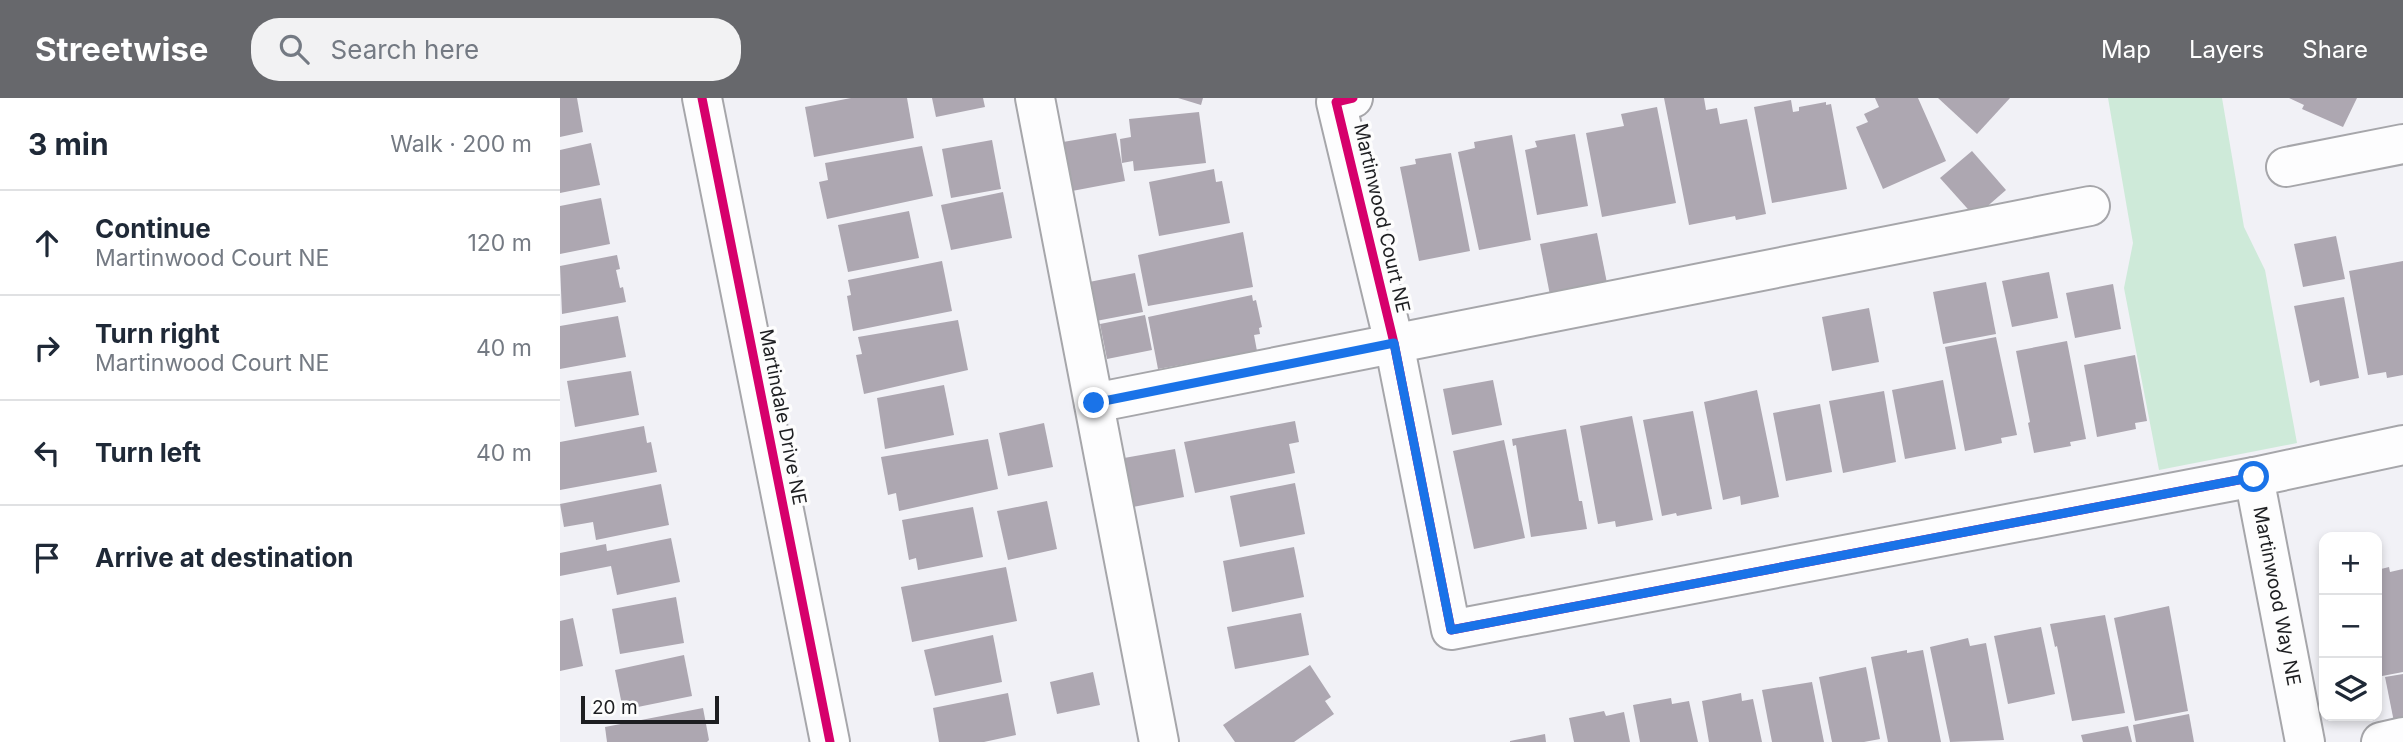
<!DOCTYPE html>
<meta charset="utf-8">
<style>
:root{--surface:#fff;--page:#f2f2f3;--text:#1f2937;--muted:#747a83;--line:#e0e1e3;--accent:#67686c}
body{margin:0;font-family:Inter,sans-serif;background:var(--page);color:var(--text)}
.controls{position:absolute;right:21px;bottom:21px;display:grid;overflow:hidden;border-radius:14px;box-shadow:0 4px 10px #0003}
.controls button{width:63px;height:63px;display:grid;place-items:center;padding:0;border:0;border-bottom:2px solid var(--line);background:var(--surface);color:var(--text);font:35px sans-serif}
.scale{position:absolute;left:21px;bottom:18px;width:138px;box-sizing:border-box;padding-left:7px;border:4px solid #1d1e21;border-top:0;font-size:19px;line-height:24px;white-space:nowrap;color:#1d1e21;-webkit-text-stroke:5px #fdfdfd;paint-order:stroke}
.stop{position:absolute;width:21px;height:21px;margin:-16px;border:5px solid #1a73e8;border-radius:50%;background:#fff}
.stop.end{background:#1a73e8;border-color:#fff;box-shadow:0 2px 7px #0008}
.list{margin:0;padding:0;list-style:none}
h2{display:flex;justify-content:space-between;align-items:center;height:91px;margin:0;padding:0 28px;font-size:30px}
h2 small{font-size:23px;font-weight:400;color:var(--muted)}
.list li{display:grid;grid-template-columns:46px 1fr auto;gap:21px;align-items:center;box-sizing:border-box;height:105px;padding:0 28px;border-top:2px solid var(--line)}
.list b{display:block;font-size:26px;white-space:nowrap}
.list p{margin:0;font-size:23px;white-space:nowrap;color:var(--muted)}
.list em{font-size:23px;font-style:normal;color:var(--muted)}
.icon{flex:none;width:38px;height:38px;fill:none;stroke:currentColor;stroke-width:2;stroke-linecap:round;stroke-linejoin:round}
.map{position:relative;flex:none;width:1843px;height:644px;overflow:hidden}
header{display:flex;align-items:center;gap:42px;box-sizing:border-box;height:98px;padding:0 35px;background:var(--accent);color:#fff}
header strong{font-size:33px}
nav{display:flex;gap:38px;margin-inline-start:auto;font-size:24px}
.search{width:490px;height:63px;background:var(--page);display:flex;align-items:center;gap:18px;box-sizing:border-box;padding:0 24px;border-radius:28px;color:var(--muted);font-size:26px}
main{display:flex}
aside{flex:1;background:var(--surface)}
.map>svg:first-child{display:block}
</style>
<header>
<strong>Streetwise</strong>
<div class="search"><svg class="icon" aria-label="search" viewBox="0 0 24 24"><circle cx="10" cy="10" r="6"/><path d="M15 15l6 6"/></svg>Search here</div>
<nav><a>Map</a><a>Layers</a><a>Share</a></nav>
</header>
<main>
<aside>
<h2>3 min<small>Walk · 200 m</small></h2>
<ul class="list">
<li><svg class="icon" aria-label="ahead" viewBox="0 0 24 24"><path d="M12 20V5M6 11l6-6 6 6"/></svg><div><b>Continue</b><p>Martinwood Court NE</p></div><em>120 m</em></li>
<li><svg class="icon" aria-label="right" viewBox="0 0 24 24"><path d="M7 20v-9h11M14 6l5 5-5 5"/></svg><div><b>Turn right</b><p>Martinwood Court NE</p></div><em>40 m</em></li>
<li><svg class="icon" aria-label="left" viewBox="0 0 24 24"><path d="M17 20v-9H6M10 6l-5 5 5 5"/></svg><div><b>Turn left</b></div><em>40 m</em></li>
<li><svg class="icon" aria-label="arrive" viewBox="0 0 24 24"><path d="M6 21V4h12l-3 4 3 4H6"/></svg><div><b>Arrive at destination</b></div></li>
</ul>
</aside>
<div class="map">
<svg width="1843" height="644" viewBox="0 0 1843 644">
<rect width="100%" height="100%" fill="#f1f1f6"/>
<path fill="#ceead9" d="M1548 0H1662L1684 129 1705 172 1737 345 1599 372 1564 190 1573 145Z"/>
<g fill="#ada7b1">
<path d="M0 0H17L23 34 0 39Z"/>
<path d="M291 0H347L354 40 254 59 245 9Z"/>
<path d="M372 0H423L425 9 376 19Z"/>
<path d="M618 0H643L641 7Z"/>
<path d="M1104 0H1144L1146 12 1157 10 1160 26 1187 21 1206 116 1176 122 1175 118 1129 127Z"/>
<path d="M1315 0H1358L1386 63 1323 91 1296 29 1308 24 1304 16 1319 9Z"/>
<path d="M1378 0H1450L1417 36Z"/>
<path d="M1729 0H1797L1783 29 1742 11 1744 7Z"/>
<path d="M1231 2 1233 14 1239 13V9L1266 4V7L1271 6 1287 91 1212 105 1194 9Z"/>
<path d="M1097 9 1116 105 1042 119 1026 35 1064 28 1061 16Z"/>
<path d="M639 14 646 65 574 73 573 63 562 65 560 41 571 39 569 21Z"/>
<path d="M556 35 565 83 512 93 503 44Z"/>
<path d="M1015 36 1028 108 977 117 965 52 977 49 975 43Z"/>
<path d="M952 37 971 142 919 152 898 54 915 50 914 44Z"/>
<path d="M432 42 441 91 391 100 382 51Z"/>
<path d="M31 45 40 87 0 95V52Z"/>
<path d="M362 48 373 98 267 121 259 84 268 82 265 65Z"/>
<path d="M1412 53 1446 92 1415 119 1380 80Z"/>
<path d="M891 55 910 153 859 163 840 69 856 66 855 61Z"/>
<path d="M654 71 656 84 662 83 670 125 599 138 589 84Z"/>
<path d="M443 94 452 140 391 152 381 107Z"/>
<path d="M41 100 50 146 0 156V108Z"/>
<path d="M349 113 359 160 288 174 278 127Z"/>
<path d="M683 134 693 189 588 208 578 157Z"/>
<path d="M1037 135 1048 190 991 202 980 146Z"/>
<path d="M1776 138 1785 181 1743 189 1734 146Z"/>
<path d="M57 157 60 171 56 172 60 190 63 189 66 204 2 216 0 168Z"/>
<path d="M382 163 392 213 293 233 287 198 291 197 288 182Z"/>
<path d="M1843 163V277L1827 280 1826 274 1808 277 1789 173Z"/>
<path d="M1489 174 1498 220 1452 229 1442 183Z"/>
<path d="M575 175 583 214 536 223 529 184Z"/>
<path d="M1426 184 1436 236 1383 246 1373 194Z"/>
<path d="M1553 186 1561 231 1515 240 1506 195Z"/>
<path d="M692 197 693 203 696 202 702 229 699 230 700 236 694 237 697 253 598 271 588 219Z"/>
<path d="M1784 199 1799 280 1760 288 1759 282 1750 285 1734 208Z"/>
<path d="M1309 210 1319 264 1272 273 1262 219Z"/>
<path d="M585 217 592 252 547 261 540 226Z"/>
<path d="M58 218 66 259 0 271V228Z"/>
<path d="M398 222 408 272 304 296 296 257 302 256 298 239Z"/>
<path d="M1436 239 1457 337 1441 340 1442 345 1405 353 1385 249Z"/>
<path d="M1507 243 1526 341 1510 344 1511 348 1474 355 1468 325 1470 324 1456 253Z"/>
<path d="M1575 257 1587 323 1575 325 1576 331 1537 339 1524 267Z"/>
<path d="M71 273 79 317 15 329 7 283Z"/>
<path d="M933 282 942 327 892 337 883 291Z"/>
<path d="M1383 282 1396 351 1345 361 1332 292Z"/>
<path d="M384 287 394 337 325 351 317 300Z"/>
<path d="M1197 292 1219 399 1181 407 1180 398 1163 402 1144 304Z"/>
<path d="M1324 293 1336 364 1283 375 1269 303Z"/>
<path d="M1260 306 1272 374 1226 383 1213 315Z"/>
<path d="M1133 313 1152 411 1117 418 1116 415 1102 418 1083 322Z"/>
<path d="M1072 318 1093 422 1056 429 1055 423 1038 426 1020 328Z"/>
<path d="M735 323 739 344 729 346 735 375 635 395 624 344Z"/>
<path d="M484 325 493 369 448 378 439 335Z"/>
<path d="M84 328 87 345 91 344 97 374 0 392V344Z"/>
<path d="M1006 331 1019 403H1022L1027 431 971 439 956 347 953 348 952 341Z"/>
<path d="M428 341 438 391 339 413 336 395 328 397 321 359Z"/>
<path d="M944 342 965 440 914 451 893 353Z"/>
<path d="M615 351 624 399 573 409 564 360Z"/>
<path d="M735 385 745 436 680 449 670 398Z"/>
<path d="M101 386 109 427 36 442 33 424 4 429 0 406Z"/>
<path d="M487 403 497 451 448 462 437 413Z"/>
<path d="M413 409 423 459 358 472 356 460 349 462 342 422Z"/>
<path d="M111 440 120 484 57 497 51 468 0 478V455L46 446 47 453Z"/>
<path d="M734 449 744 499 672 514 663 463Z"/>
<path d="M446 469 457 523 352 544 341 489Z"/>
<path d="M1829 469 1830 474 1843 471V574L1817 579V472Z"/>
<path d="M116 499 124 545 60 556 52 511Z"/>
<path d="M1609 508 1628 613 1575 623 1554 520Z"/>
<path d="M741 515 749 557 675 571 667 529Z"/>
<path d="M1545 517 1565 615 1512 623 1497 548 1495 549 1490 526Z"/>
<path d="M13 520 23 568 0 573V523Z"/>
<path d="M1481 529 1495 596 1448 606 1434 538Z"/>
<path d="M433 537 442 584 375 598 364 552Z"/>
<path d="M1408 540 1410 548 1426 545 1444 642 1390 644 1370 549Z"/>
<path d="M1347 552V555L1363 552 1381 644H1328L1311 559Z"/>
<path d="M124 557 132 598 63 612 55 572Z"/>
<path d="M750 567 771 599 765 603 774 616 734 644H675L663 627Z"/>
<path d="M1306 569 1320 641 1304 644H1272L1259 579Z"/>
<path d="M533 574 540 607 497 616 490 584Z"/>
<path d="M1843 576V628L1835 629 1825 579Z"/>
<path d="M1252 584 1264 644H1212L1202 592Z"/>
<path d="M448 595 456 637 424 644H379L373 610Z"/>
<path d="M1181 595 1182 603 1193 601 1202 644H1149L1142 603Z"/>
<path d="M1111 600 1112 606 1129 603 1138 644H1080L1073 607Z"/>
<path d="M143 610 149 642 147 644H47L45 629Z"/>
<path d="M1044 613 1046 618 1064 614 1070 644H1014L1009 620Z"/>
<path d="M1629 616 1634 644H1576L1573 627Z"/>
<path d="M1568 628 1572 644H1523L1521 637Z"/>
<path d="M985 636 986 644H950V643Z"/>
</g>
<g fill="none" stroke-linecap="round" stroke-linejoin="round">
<defs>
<g id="minor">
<path d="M142 0 270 644"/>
<path d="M475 0 599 644"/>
<path d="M793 0 776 4 834 245 891 532 1694 379"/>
<path d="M1726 69 1843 46"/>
<path d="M534 305 1530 108"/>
<path d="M1745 644 1694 379 1843 347"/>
<path d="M1821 644 1843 639"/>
</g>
</defs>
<use href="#minor" stroke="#a6a6aa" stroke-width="42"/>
<use href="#minor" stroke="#fdfdfe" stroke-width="38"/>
<defs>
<g id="cycleway">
<path d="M142 0 270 644"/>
<path d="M793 0 776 4 834 245 891 532 1694 379"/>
</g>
</defs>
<use href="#cycleway" stroke="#fdfdfd" stroke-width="13"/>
<use href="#cycleway" stroke="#d6006c" stroke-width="9"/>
</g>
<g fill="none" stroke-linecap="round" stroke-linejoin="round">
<path stroke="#1a73e8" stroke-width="9" d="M534 305 834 245 891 532 1694 379"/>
</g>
<g text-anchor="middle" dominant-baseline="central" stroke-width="7" stroke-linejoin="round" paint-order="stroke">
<g font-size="19" fill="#1d1e21" stroke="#fdfdfd">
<text transform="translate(822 120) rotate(77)">Martinwood Court NE</text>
<text transform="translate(223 319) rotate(79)">Martindale Drive NE</text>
<text transform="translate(1717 498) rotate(79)">Martinwood Way NE</text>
</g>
</g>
</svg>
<div class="controls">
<button>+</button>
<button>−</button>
<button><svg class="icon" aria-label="layers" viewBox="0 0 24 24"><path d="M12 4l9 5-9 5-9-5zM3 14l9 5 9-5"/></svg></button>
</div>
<div class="scale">20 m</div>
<div class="stop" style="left:1694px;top:379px"></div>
<div class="stop end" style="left:534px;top:305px"></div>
</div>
</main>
